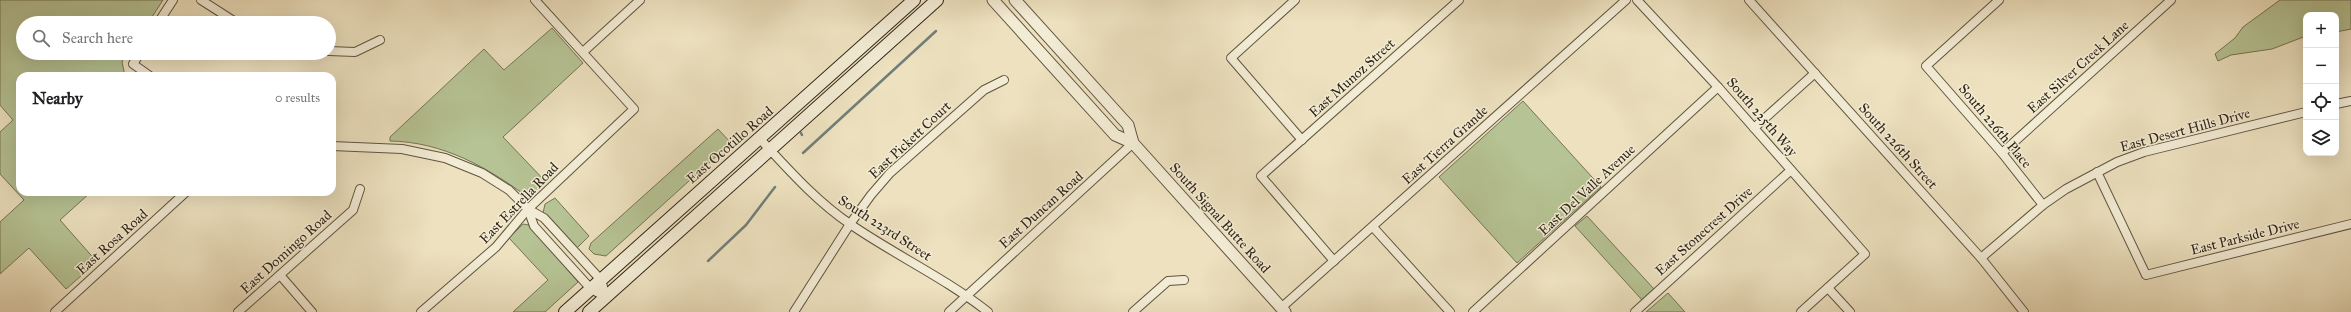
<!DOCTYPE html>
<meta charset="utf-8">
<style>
:root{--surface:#fff;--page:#f2f2f2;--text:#202124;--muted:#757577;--line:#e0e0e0}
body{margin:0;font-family:"IM FELL Great Primer",serif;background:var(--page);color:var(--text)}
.controls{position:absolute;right:12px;top:12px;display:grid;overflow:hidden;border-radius:8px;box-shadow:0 4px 16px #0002}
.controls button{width:36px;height:36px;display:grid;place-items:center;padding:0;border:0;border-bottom:1px solid var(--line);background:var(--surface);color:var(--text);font:20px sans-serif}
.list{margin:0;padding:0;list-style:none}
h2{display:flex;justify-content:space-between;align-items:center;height:52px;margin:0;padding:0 16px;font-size:17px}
h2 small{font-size:13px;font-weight:400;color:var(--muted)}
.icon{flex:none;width:22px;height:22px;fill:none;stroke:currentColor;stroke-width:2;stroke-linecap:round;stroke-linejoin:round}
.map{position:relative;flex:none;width:2351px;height:312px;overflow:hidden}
.search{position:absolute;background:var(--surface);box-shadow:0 4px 16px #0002;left:16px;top:16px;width:320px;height:44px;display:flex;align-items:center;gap:10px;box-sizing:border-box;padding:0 14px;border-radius:22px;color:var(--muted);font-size:15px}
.panel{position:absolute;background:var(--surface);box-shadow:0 4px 16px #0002;left:16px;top:72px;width:320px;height:124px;border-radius:12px}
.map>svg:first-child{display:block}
</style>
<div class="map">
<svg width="2351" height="312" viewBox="0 0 2351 312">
<rect width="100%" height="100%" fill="#ede1bf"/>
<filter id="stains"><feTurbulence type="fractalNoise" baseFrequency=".005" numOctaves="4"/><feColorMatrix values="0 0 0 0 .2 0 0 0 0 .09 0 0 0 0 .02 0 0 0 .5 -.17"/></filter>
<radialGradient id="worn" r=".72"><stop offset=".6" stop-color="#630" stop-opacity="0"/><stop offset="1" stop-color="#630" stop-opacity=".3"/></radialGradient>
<g fill="#b6c394" stroke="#737455">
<path d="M0 0H163L148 23H23V53H126L122 62 125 76H20V192H91L60 220 97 262 66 289 29 248 0 274V222L24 200 0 174V132L13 120 0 105Z"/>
<path d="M2280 0H2351V29L2336 32V15H2306V36L2272 49 2231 55 2218 61 2215 54 2235 38 2243 27Z"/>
<path d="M552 28 583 63 503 137 545 181 529 198C487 167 443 142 390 141V137L484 49 504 70Z"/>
<path d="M1523 101 1601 187 1517 263 1439 177Z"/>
<path d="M718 129 731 143 606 256 594 254 589 249 591 243Z"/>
<path d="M555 198 589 236 576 249 543 213 545 204Z"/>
<path d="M1587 216 1654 289 1642 300 1575 226Z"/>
<path d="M523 224 529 225 578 282 545 312H513L548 280 509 238Z"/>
<path d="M1668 293 1685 312H1646Z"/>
</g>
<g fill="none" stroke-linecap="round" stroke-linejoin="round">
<g stroke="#717f79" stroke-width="2.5">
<path d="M801 133 802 135"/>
<path d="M803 153 936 31"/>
<path d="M708 261 746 225 775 187"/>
</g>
<defs>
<g id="minor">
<path d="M201 0 237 23"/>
<path d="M1295 0 1231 58 1302 140"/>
<path d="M1637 0 1718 87 1865 254 1801 312"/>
<path d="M1749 0 1981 258 2024 312"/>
<path d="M1999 0 1926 66 2002 153 2043 205"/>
<path d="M158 23 173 0"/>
<path d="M329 51 355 52 380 40"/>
<path d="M583 52 640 0"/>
<path d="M140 53 133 64 150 76"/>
<path d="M2336 104 2351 101"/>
<path d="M1754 128 1815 73"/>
<path d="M760 139C788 169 816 201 850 224 895 255 945 278 988 312"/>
<path d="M332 146 402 149 445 158 482 173 509 190 528 209 544 218 601 280 606 297"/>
<path d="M2002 153 2171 0"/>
<path d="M2097 172 2146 275 2351 224"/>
<path d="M528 209 534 226 591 289 606 297"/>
<path d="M1373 227 1450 312"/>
<path d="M1981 258 2043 205 2066 189 2117 162 2144 152 2306 112"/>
<path d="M1334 261 1261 176 1459 0"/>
<path d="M280 275 312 312"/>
<path d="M1828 288 1850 312"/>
<path d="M1281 308 1626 0"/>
<path d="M55 312 186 192"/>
<path d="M238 312 353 210 360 189"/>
<path d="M421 312 496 247 528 209 634 109 535 0"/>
<path d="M794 312 850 224 871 195 890 173 984 90 1004 80"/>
<path d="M949 312 1133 143"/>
<path d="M1133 312 1168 281 1184 280"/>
<path d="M1473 312 1718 87"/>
<path d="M1635 312 1791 170"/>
</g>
<g id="tertiary">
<path d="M993 0 1115 135 1133 143"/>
<path d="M1015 0 1128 125 1133 143 1285 312"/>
</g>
<g id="secondary">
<path d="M565 312 914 0"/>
<path d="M589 312 937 0"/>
</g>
</defs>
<use href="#minor" stroke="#5f5440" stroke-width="10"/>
<use href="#tertiary" stroke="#5f5440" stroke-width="13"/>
<use href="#secondary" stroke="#302516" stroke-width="14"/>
<use href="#minor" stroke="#f3ecd5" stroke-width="8"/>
<use href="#tertiary" stroke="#f3ecd5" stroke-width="11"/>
<use href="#secondary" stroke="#f3ecd5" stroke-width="12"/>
</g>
<g text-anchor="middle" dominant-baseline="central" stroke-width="3" stroke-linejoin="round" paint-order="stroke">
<g font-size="14" fill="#302516" stroke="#f3ecd5">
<text transform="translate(2078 67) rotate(-42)">East Silver Creek Lane</text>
<text transform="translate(1352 78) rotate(-42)">East Munoz Street</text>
<text transform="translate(1762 117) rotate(49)">South 225th Way</text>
<text transform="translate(1995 126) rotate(50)">South 226th Place</text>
<text transform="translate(2185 130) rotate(-15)">East Desert Hills Drive</text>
<text transform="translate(910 140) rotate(-43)">East Pickett Court</text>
<text transform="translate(730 145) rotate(-41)">East Ocotillo Road</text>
<text transform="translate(1445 145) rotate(-42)">East Tierra Grande</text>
<text transform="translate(1898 146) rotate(48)">South 226th Street</text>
<text transform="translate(1587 190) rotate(-43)">East Del Valle Avenue</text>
<text transform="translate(519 203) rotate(-46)">East Estrella Road</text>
<text transform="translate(1041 210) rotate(-42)">East Duncan Road</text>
<text transform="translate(1220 218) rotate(48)">South Signal Butte Road</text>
<text transform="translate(885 228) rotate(33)">South 223rd Street</text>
<text transform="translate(1704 231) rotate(-42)">East Stonecrest Drive</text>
<text transform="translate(2245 237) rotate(-14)">East Parkside Drive</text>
<text transform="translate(112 242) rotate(-42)">East Rosa Road</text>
<text transform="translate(286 252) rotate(-42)">East Domingo Road</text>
</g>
</g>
<rect width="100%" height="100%" filter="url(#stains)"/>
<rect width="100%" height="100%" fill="url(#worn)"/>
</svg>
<div class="controls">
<button>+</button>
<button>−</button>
<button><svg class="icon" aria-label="locate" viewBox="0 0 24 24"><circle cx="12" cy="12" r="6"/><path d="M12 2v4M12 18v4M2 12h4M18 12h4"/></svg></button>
<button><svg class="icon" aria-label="layers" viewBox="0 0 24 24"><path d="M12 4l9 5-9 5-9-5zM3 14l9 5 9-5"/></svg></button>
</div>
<div class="search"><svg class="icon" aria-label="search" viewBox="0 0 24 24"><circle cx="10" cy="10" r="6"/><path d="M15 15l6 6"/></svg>Search here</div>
<section class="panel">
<h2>Nearby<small>0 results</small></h2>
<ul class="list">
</ul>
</section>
</div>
